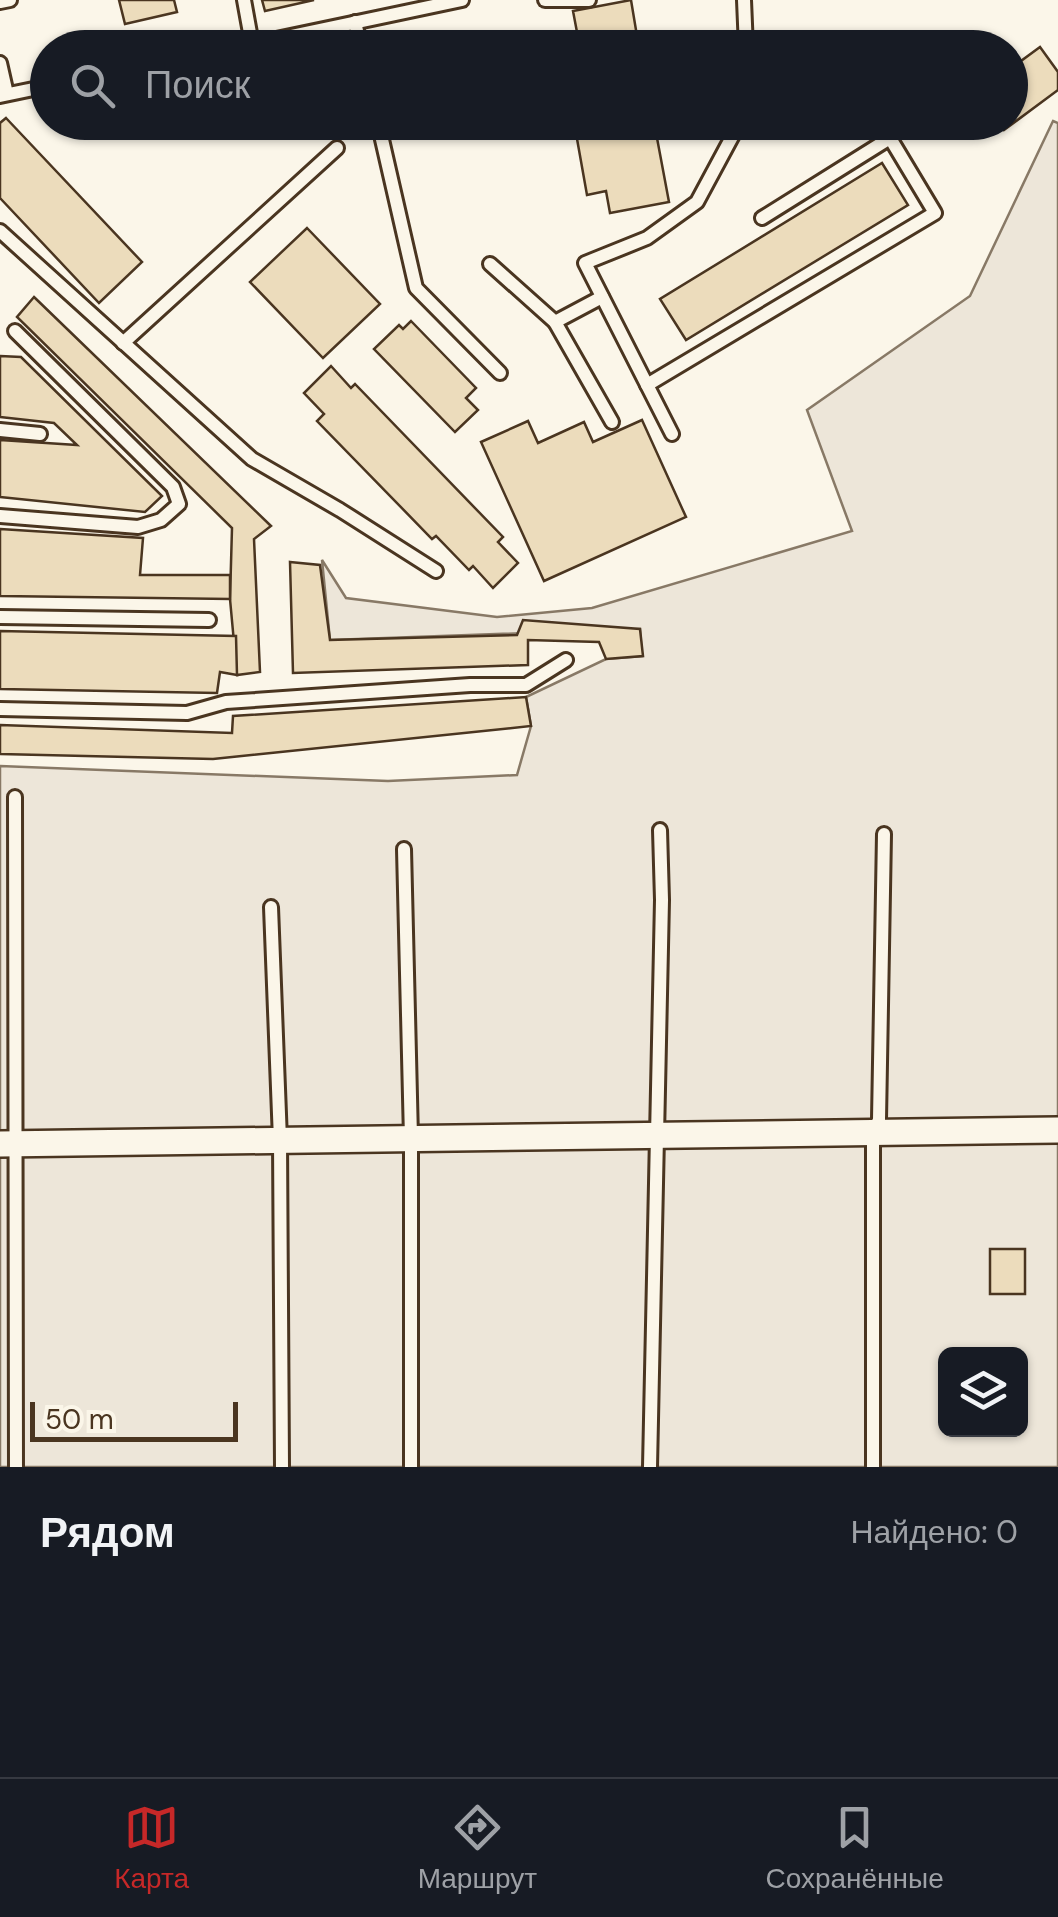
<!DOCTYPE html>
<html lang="ru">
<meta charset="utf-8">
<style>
:root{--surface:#171b24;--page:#20242c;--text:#f1f3f6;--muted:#9ea1a6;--line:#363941;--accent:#c62828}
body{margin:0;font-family:"DM Sans",sans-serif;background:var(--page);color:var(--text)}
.controls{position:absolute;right:30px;bottom:30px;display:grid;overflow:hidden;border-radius:15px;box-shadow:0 2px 8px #0004}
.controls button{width:90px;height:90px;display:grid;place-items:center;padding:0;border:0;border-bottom:2px solid var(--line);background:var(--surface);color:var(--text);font:50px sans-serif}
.scale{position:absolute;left:30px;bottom:25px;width:208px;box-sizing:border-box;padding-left:10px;border:5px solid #4a3520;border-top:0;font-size:28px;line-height:35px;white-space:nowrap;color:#4a3520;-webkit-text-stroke:8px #fbf6e9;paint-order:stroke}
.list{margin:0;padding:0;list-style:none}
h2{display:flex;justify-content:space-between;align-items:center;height:130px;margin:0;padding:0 40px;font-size:42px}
h2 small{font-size:32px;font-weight:400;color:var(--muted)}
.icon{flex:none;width:55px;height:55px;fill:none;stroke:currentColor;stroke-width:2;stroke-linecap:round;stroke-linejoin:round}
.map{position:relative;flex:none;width:1058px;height:1467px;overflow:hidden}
.search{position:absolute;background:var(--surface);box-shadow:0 2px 8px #0004;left:30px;right:30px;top:30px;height:110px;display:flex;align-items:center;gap:25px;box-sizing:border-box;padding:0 35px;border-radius:55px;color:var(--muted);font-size:38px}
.sheet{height:310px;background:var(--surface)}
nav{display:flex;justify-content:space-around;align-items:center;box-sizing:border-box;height:140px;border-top:2px solid var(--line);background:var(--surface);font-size:28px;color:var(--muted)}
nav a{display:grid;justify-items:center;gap:5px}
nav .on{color:var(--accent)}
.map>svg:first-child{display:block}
</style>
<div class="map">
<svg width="1058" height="1467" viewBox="0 0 1058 1467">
<rect width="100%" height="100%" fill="#fbf6e9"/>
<path fill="#ede6d9" stroke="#887966" stroke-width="2.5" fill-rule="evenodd" d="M1053 121 1058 123V1467H0V766L388 781 517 775 531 726 526 697 606 659 642 656 640 629 330 640 322 560 346 598 497 617 592 608 852 531 807 410 970 296ZM946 1354H1020V1430H946Z"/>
<g fill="#ecdcbc" stroke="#4a3520" stroke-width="2.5">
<path d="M119 0H174L177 12 125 24Z"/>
<path d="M262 0H314L265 11Z"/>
<path d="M631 0 639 48H580L573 11Z"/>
<path d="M1040 47 1058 72V90L1004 130 999 122H1010V69Z"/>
<path d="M6 118 142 262 99 303 0 198V123Z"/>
<path d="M574 122H654L669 202 610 213 606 191 587 195Z"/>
<path d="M882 163 908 205 686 340 660 299Z"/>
<path d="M307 228 380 304 323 358 250 282Z"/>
<path d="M34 297 271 526 254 539 260 672 237 675 230 599 232 528 17 317Z"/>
<path d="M411 321 476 388 466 398 478 410 455 432 374 349 399 325 403 329Z"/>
<path d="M0 356 21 357 162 496 145 512 0 497V440L77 445 54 423 0 417Z"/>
<path d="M331 366 351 388 355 384 503 537 498 542 518 563 493 588 473 566 469 570 436 536 432 539 317 421 324 414 304 393Z"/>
<path d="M642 420 686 517 544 581 481 442 528 421 538 443 584 422 593 442Z"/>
<path d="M0 529 143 538 140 575H230V599L0 596Z"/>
<path d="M290 562 320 565 330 640 517 635 523 620 640 629 643 656 606 659 599 642 528 640V665L293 673Z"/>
<path d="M0 631 236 636 237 675 220 672 217 693 0 689Z"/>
<path d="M526 697 531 726 213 759 0 754V725L232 733 233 716Z"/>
<rect x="990" y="1249" width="35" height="45"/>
</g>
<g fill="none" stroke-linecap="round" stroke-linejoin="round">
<defs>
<g id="lane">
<path d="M244 0 252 44"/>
<path d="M545 0H589"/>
<path d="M744 0 746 48"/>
<path d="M0 2 10 0"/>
<path d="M355 22 361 48"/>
<path d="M234 48 462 0"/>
<path d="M0 63 7 94"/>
<path d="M0 96 48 86"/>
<path d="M378 122 416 288 500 373"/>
<path d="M0 231 252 459 340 510 436 571"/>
<path d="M490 264 555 322"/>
<path d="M602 297 555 322 612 422"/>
<path d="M123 343 337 148"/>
<path d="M647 385 935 213 890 138 762 218"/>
<path d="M0 430 40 434"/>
<path d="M672 434 585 263 647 238 697 202 740 122"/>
<path d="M0 516 138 527 161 520 179 504 173 487 15 331"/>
<path d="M0 617 209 620"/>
<path d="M0 709 187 713 226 702 470 685H526L566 660"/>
<path d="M15 797 16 1467"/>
<path d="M404 849 411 1138V1467"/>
<path d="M271 907 280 1140 282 1467"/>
<path d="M650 1467 662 900 660 830"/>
<path d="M873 1467V1132L879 1120 884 834"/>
</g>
<path id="street" d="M0 1144 1058 1130"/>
</defs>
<use href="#lane" stroke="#4a3520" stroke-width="18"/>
<use href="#street" stroke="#4a3520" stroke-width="30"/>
<use href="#lane" stroke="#fbf6e9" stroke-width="12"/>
<use href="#street" stroke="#fbf6e9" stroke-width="25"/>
</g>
</svg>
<div class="controls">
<button><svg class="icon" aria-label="layers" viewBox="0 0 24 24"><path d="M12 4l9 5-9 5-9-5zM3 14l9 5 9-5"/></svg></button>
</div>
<div class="scale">50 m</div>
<div class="search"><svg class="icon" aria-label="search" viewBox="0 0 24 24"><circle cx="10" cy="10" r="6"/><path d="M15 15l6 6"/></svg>Поиск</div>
</div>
<section class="sheet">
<h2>Рядом<small>Найдено: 0</small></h2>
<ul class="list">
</ul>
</section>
<nav>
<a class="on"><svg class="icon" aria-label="map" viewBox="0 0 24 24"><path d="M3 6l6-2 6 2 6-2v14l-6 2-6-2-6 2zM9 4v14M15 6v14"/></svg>Карта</a>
<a><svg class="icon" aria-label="directions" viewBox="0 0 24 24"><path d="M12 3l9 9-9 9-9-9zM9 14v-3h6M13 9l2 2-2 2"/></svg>Маршрут</a>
<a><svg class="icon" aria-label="saved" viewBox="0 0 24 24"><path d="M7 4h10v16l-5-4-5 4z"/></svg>Сохранённые</a>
</nav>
